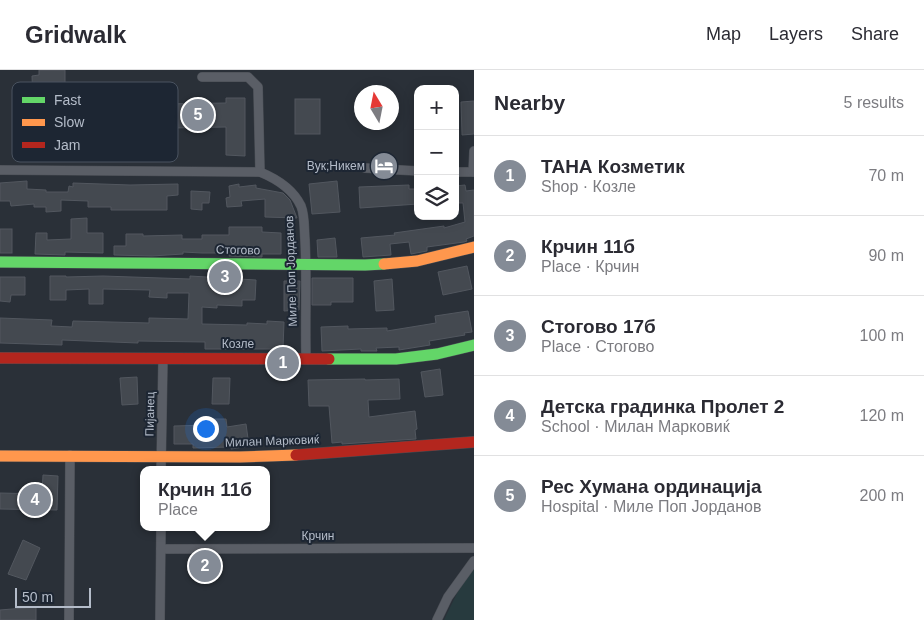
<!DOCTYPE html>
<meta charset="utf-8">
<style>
:root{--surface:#fff;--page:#f2f2f3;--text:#2b2b33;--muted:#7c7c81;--line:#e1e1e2;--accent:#848b96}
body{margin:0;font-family:Helvetica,sans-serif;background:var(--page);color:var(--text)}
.controls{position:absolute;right:15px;top:15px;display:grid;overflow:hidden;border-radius:10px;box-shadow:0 2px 12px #0003}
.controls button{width:45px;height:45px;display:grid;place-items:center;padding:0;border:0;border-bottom:1px solid var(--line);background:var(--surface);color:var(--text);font:25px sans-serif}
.compass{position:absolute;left:354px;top:15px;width:45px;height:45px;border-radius:50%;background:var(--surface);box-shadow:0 2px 12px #0003;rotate:350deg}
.scale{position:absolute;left:15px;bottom:12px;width:76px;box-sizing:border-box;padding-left:5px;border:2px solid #b4bcc9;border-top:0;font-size:14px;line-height:18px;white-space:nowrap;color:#b4bcc9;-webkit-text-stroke:4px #1d2633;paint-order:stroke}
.you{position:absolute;left:205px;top:358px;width:18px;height:18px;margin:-12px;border:4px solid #fff;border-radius:50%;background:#1a73e8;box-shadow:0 0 0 8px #1a73e833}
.badge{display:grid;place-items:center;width:32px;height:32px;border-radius:50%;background:var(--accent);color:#fff;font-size:16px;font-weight:700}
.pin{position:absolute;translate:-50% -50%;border:2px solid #fff;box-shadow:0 1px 5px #0006}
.popup{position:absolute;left:140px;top:396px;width:130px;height:65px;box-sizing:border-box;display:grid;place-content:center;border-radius:10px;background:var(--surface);filter:drop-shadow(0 1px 4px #0005);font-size:16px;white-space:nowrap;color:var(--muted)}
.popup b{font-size:19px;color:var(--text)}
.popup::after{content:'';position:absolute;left:50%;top:100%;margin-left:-10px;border:10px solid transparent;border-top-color:var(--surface)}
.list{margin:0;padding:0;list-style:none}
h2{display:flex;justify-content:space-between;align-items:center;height:65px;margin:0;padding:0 20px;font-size:21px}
h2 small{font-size:16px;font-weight:400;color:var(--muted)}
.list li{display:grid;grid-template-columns:32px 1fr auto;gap:15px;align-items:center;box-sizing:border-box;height:80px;padding:0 20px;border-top:1px solid var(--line)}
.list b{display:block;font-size:19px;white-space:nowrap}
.list p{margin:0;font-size:16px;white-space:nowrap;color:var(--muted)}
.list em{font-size:16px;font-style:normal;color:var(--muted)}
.icon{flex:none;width:28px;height:28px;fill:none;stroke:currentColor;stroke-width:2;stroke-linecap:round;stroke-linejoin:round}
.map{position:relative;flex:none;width:474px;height:550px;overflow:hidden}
header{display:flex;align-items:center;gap:30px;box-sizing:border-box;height:70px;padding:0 25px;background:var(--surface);border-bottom:1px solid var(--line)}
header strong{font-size:24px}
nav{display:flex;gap:28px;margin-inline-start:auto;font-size:18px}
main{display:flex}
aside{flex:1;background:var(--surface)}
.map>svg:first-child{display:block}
</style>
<header>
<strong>Gridwalk</strong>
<nav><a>Map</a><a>Layers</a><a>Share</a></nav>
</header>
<main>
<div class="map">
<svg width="474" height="550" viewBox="0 0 474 550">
<rect width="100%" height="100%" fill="#2a3038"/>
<path fill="#273a3e" d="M474 496V550H444L463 511Z"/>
<g fill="#444950" stroke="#52575f">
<path d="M39 0H65V14L97 13 98 35 226 33V28H245V86L226 85V57L117 59V72L99 73V59L34 60 32 6 39 5Z"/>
<rect x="295" y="29" width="25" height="35"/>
<path d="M474 31V64L462 65 461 32Z"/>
<path d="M27 111V119L46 120V122H68L69 116 73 117V113L130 115 178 114V125L167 126V140H111V137H88V131L61 130V141L46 142V137H34V134L11 136 10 131H0V113Z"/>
<path d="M337 111 340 142 312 144 309 114Z"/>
<path d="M239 114V117L256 115V118L283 123 290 130 297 148 265 147V129L241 131 242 136 227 137 226 128 230 127 229 116Z"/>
<path d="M409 115V119H418V134L360 138 359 117Z"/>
<path d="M465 115 466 121 474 120V166L466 169 467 171 464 172 427 177V181L411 184 409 172 390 174 391 185 363 187 361 168 395 165 394 163 444 156V158L465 152 463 133H455V116Z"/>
<path d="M191 121 210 122 209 133H202V140L191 139Z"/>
<path d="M87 148V163H103V183L65 182V185L35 184 36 163H47V170L71 169V149Z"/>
<path d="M229 157H262V162L281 163V184H262V187L229 186V183H202L183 182V184L152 186 114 185V176H126V164H143V166L182 165V169H202V165H229Z"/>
<rect x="0" y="159" width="12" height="24"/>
<path d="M335 168 337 187H318L317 170Z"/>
<path d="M467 196 472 219 443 225 438 202Z"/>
<path d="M50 206H66V207L103 206 190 209V206L256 210 255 230H242V236L217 235V238L202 237V254L247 255V253L267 254V251L284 252 283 279H205V272L138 271V273L62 270V275L0 273V248L52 250 51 256 72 257 73 251 149 253V248L188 249 189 223H167V228L149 227 150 220 103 219V234H89V219L66 220V230H50Z"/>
<path d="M0 207H25V225H11L10 232 0 231Z"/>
<path d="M312 208H353V232H331V235H312Z"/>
<path d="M392 209 394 240 376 241 374 211Z"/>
<path d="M284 211H300L299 240 284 241Z"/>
<path d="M468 241 472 262 464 263 465 265 429 271 430 275 399 280V277L376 278 377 281H361V279L322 281 321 257 348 256V259L387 258V261L436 253 435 246Z"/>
<path d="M440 299 443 325 425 327 421 302Z"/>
<path d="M137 307 138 334 122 335 120 308Z"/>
<path d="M213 308H230L229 334H212Z"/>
<path d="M365 309V310L399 309 400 329 368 330 369 347 415 341 417 359 415 360 416 369 342 374V372L332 373 329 336H309L308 310Z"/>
<path d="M209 349H226L227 357 246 354 249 376 231 379V377L193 378V374H174V356L209 355Z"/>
<path d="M43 405 58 406 57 440 0 439V423L42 424Z"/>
<path d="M23 470 40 478 26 510 8 504Z"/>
<path d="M36 537V550H0V540Z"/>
</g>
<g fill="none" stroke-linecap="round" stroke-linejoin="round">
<defs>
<g id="street">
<path d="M202 7H248L258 17 260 102"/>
<path d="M365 98 418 101"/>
<path d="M0 100 260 102C277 109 293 119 301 136 305 146 304 159 305 170 307 209 305 249 306 288"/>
<path d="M455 102H474"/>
<path d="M473 102 474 81"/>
<path d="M161 400 163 288"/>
<path d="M161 479 474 478"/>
<path d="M69 550 70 385"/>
<path d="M160 550 161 457"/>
<path d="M437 550 448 527 474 491"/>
</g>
<g id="fast">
<path d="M0 192 365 195 384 194"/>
<path d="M329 289H396L437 284 474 275"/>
</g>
<g id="slow">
<path d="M384 194 417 191 474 177"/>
<path d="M0 386 240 387 296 385"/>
</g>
<g id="jam">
<path d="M0 288 329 289"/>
<path d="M296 385 474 372"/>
</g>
</defs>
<use href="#street" stroke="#484c53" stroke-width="10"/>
<use href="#fast" stroke="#484c53" stroke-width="12"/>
<use href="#slow" stroke="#484c53" stroke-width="12"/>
<use href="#jam" stroke="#484c53" stroke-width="12"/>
<use href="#street" stroke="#5a5e66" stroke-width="9"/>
<use href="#fast" stroke="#63d668" stroke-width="11"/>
<use href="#slow" stroke="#ff974d" stroke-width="11"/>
<use href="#jam" stroke="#b3261e" stroke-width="11"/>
</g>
<defs>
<symbol id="hotel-disc" viewBox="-11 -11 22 22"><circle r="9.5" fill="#848b96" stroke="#1d2633"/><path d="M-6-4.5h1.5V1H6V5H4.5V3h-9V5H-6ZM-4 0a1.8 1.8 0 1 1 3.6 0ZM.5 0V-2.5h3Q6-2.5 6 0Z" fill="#fff"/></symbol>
</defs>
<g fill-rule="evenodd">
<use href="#hotel-disc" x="368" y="80" width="32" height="32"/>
</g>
<g text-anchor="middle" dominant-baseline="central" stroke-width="4" stroke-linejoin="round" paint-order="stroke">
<g font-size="12" fill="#b4bcc9" stroke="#1d2633" text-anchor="end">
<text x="365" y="96">Вук;Никем</text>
</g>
<g font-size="12" fill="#b4bcc9" stroke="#1d2633">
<text transform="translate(238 180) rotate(1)">Стогово</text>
<text transform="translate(291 201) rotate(-92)">Миле Поп Јорданов</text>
<text x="238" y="274">Козле</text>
<text transform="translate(150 344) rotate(-89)">Пијанец</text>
<text transform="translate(272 371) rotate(-2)">Милан Марковиќ</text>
<text x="318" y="466">Крчин</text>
</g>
</g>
<rect x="12" y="12" width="166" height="80" rx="8" fill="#1d2633" stroke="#4a5360" stroke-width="1"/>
<rect x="22" y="27" width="23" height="6" fill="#63d668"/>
<rect x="22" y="49" width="23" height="7" fill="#ff974d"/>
<rect x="22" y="72" width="23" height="6" fill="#b3261e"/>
<g font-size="14" fill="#b4bcc9">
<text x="54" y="35">Fast</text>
<text x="54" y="57">Slow</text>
<text x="54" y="80">Jam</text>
</g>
</svg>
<div class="controls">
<button>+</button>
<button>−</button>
<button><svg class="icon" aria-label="layers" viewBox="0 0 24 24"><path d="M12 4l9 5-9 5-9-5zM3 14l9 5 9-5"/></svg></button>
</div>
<svg class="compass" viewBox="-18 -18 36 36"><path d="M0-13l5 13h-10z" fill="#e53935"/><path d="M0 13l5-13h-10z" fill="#7c7c81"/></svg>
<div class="scale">50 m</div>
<div class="you"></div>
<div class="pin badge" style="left:283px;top:293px">1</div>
<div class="pin badge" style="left:205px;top:496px">2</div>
<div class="popup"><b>Крчин 11б</b>Place</div>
<div class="pin badge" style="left:225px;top:207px">3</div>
<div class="pin badge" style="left:35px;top:430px">4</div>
<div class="pin badge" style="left:198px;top:45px">5</div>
</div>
<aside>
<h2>Nearby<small>5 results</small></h2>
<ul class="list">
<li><span class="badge">1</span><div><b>ТАНА Козметик</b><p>Shop · Козле</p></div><em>70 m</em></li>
<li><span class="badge">2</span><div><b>Крчин 11б</b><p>Place · Крчин</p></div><em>90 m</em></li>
<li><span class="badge">3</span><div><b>Стогово 17б</b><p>Place · Стогово</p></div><em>100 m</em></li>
<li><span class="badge">4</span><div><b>Детска градинка Пролет 2</b><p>School · Милан Марковиќ</p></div><em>120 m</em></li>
<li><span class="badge">5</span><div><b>Рес Хумана ординација</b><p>Hospital · Миле Поп Јорданов</p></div><em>200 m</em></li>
</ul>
</aside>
</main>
